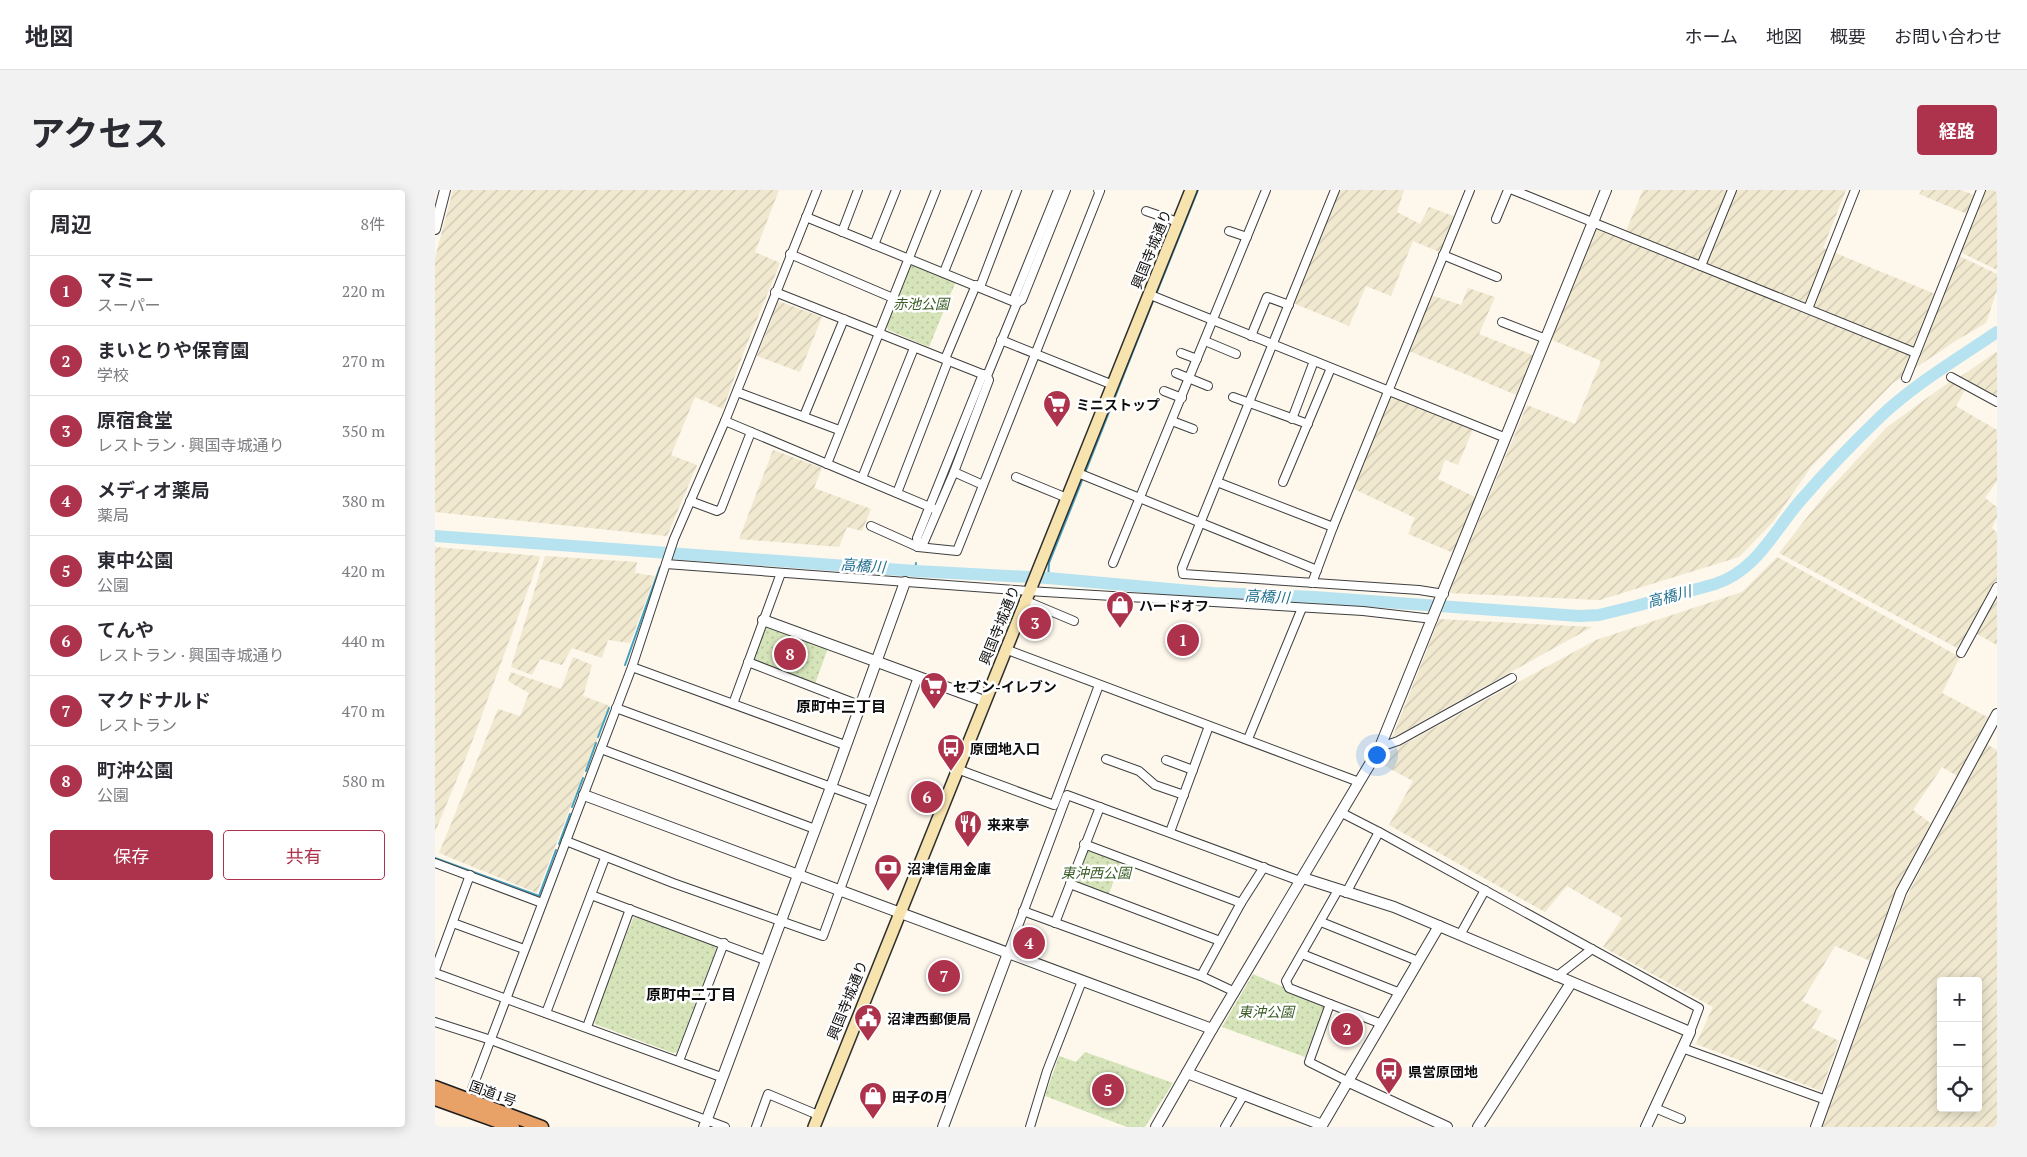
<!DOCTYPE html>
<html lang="ja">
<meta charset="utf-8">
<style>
:root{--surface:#fff;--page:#f2f2f3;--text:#2b2b33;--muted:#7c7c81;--line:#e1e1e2;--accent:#ad324b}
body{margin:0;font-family:"PT Serif","Noto Sans JP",serif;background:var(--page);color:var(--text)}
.controls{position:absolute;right:15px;bottom:15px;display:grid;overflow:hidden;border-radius:5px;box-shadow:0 2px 12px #0003}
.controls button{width:45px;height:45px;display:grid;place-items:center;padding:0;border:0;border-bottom:1px solid var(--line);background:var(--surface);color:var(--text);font:25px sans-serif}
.you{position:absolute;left:941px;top:564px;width:18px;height:18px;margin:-12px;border:4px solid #fff;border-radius:50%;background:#1a73e8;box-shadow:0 0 0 8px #1a73e833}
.badge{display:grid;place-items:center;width:32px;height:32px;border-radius:50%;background:var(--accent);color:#fff;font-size:16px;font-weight:700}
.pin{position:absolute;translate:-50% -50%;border:2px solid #fff;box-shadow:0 1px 5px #0006}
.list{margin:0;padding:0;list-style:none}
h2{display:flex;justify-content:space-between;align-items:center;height:65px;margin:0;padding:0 20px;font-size:21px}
h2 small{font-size:16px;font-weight:400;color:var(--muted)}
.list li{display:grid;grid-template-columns:32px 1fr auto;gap:15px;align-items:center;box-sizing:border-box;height:70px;padding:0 20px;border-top:1px solid var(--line)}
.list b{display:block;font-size:19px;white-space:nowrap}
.list p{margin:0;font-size:16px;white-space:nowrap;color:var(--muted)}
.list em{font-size:16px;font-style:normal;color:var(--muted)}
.actions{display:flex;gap:10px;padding:15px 20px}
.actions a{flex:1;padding:11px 0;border:1px solid var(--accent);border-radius:5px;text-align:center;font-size:18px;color:var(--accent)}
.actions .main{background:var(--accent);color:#fff}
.icon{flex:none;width:28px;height:28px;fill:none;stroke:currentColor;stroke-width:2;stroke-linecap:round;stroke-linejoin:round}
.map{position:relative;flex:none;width:1562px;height:937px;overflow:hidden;border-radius:5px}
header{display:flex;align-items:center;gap:30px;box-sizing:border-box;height:70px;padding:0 25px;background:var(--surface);border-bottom:1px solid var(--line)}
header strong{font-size:24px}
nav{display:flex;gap:28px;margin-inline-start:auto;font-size:18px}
.intro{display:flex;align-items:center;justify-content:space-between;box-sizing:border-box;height:120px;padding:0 30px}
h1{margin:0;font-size:35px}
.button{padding:12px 22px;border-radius:5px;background:var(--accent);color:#fff;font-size:18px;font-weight:700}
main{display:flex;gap:30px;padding:0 30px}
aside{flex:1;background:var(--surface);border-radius:5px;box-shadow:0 2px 12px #0003}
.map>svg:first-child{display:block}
</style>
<header>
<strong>地図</strong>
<nav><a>ホーム</a><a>地図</a><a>概要</a><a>お問い合わせ</a></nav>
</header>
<div class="intro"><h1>アクセス</h1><a class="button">経路</a></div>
<main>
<aside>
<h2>周辺<small>8件</small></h2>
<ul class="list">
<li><span class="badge">1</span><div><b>マミー</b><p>スーパー</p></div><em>220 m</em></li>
<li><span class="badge">2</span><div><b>まいとりや保育園</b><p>学校</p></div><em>270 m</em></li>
<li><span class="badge">3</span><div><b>原宿食堂</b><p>レストラン · 興国寺城通り</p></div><em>350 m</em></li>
<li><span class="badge">4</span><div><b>メディオ薬局</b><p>薬局</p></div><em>380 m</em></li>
<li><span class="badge">5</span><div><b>東中公園</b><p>公園</p></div><em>420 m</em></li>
<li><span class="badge">6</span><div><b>てんや</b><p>レストラン · 興国寺城通り</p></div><em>440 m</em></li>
<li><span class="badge">7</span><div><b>マクドナルド</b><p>レストラン</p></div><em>470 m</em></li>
<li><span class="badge">8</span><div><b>町沖公園</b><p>公園</p></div><em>580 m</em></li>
</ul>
<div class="actions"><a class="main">保存</a><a>共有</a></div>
</aside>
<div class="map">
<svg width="1562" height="937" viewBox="0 0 1562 937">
<defs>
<pattern id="farmland-furrows" width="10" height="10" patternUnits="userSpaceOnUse" patternTransform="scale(1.25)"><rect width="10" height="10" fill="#f0e8cf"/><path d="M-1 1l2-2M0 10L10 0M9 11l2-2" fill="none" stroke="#cdc6b1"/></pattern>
<pattern id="park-dots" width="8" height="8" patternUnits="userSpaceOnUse" patternTransform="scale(1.25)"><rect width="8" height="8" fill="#d6e4b9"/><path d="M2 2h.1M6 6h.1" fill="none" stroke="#b6c29e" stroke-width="1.8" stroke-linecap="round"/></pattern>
</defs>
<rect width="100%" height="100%" fill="#fdf7ec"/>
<g fill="url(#farmland-furrows)" fill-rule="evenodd">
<path d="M18 0H344L320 62 345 73 309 161 288 219 260 207 236 265 262 275 232 346 0 322V68Z"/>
<path d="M905 0H969L962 22 985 34 994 17 1021 27 1007 63 978 51 956 106 931 96 914 136 858 113Z"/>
<path d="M1208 0H1297L1268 72 1191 41Z"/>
<path d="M1301 0H1411L1388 58 1505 106 1522 65 1562 84V100L1551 133 1522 150 1458 193 1376 277 1338 332 1304 367 1165 410 1014 403 1092 215 1140 234 1166 171 1115 149 1162 37 1268 81Z"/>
<path d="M1487 0H1526L1546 8 1550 0H1562V80L1525 62 1539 27 1484 4Z"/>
<path d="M1033 98 1060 107 1044 144 1100 166 1084 206 974 161 996 105 1026 115Z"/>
<path d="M343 111 387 127 365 182 322 166Z"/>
<path d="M1561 162 1562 163V208L1525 187Z"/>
<path d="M1517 190 1531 198 1521 216 1562 240V291L1550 308 1562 317V327L1557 338 1562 343V392L1524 459 1344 363 1392 302 1452 237Z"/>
<path d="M956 206 1038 239 1023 275 1010 270 1003 289 1042 308 1021 364 973 344 980 328 917 298Z"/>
<path d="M338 260 387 278 379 298 436 319 427 341 412 337 404 357 304 349Z"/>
<path d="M0 357 104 366 105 367 34 560 0 642Z"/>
<path d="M110 366 202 372 200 383 220 386 195 453 173 450 167 468 137 458 127 475 105 469 97 485 76 477Z"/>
<path d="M1342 367 1525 467 1507 503 1556 529 1524 587 1507 577 1478 620 1498 635 1463 695 1440 773 1400 756 1367 811 1387 821 1377 838 1404 851 1386 901 1261 854 1278 817 1168 757 1187 728 1132 696 1110 722 954 635 978 591 946 574 951 564 1161 450 1307 402Z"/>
<path d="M1562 401V455L1540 443Z"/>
<path d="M1004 429 1157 437 957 548Z"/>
<path d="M138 467 157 475 148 506 175 516 102 703 4 663 63 519 85 526 94 503 73 491 76 482 126 499Z"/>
<path d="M1551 554 1562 560V937H1387L1471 708ZM1506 791H1543V918H1506Z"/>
</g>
<g fill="url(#park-dots)">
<path d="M479 74 521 91 494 157 453 140 451 134 475 76Z"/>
<path d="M331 435 393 458 380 494 317 470Z"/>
<path d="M653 660 686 672 673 706 640 694 638 688 648 663Z"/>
<path d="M201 727 281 754 282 758 242 862 238 863 160 834 159 828 198 728Z"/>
<path d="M818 784 890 815 870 867 787 837Z"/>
<path d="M650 862 738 893 710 937H692L610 906 624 866 641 872Z"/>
</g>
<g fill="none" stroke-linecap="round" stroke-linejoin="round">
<g stroke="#44a1bf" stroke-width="2">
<path d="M722 102 763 0"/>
<path d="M650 283 718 111"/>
<path d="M500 316 534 232"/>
<path d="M480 381 481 373"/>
<path d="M613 388 614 373 648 288"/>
<path d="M190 475 225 377"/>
<path d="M163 547 174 518"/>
<path d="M151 581 161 553"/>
<path d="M137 617 148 588"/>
<path d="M124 654 135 624"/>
<path d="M0 668 104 706 121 660"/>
</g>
<path stroke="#b6e3ef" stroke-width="12" d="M0 346 480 381 613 388 778 403 879 407 1144 426 1164 425 1201 416 1280 394C1322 380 1338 342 1366 310 1391 281 1417 254 1445 227 1480 194 1522 169 1562 142"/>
<defs>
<g id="minor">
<path d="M900 0 747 378 748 384 984 400 1009 404"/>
<path d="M1078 0 1481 163"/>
<path d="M711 21 743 32"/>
<path d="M371 27 582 113"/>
<path d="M1061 29 1073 0"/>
<path d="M794 41 812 47"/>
<path d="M407 42 423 0"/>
<path d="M439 55 461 0"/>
<path d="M355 64 458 108"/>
<path d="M1008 65 1062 87"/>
<path d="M1266 76 1297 0"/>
<path d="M509 82 542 0"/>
<path d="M545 97 582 0"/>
<path d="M340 102 552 186"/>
<path d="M713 104 1071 248"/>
<path d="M582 113 587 110 631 0"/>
<path d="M1373 119 1420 0"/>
<path d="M1067 132 1111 149"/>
<path d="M816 146 832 107 854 115"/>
<path d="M566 150 678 195"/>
<path d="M770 151 801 164"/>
<path d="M746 163 762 169"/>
<path d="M510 169 541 95"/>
<path d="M741 183 773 196"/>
<path d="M1516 187 1562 212"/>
<path d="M1471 188 1546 0"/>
<path d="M729 201 747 208"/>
<path d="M302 202 404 240"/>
<path d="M798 207 873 234"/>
<path d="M369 226 409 129"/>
<path d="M857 229 879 171"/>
<path d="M290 231 502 320"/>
<path d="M737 231 758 239"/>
<path d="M392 274 501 0"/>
<path d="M519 282 548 295"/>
<path d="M643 283 882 380"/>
<path d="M581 287 632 308"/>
<path d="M427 288 479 158"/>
<path d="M782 292 898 337"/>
<path d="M848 292 896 178"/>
<path d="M462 303 513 171"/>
<path d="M255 311 282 321 286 319 316 242"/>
<path d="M436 336 483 357 522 361 665 1 663 0"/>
<path d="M483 357 489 352 519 282 554 190 552 186 582 113 580 106 623 0"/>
<path d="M483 357 482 348 548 184"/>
<path d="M678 373 831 0"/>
<path d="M231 374 593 401 928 421 998 429"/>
<path d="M877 393 898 337 1035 0"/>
<path d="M589 410 639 431"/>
<path d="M570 459 924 592"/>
<path d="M1526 463 1562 397"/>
<path d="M313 472 424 515"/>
<path d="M197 477 410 555"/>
<path d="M298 514 346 383"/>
<path d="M181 518 437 612"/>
<path d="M813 549 867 418"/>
<path d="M945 557 963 551 1077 488"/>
<path d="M166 559 380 639"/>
<path d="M671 569 704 581 720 595 749 605"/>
<path d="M731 570 758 580"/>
<path d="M522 579 619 615 664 495"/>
<path d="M907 623 944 642 1264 818 1255 842"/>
<path d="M735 642 774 536"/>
<path d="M131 651 238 693 388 746 483 487"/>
<path d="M649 654 806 713"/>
<path d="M0 673 107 713"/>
<path d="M635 694 785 751"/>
<path d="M903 700 851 791 854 798 895 814 874 872 914 892"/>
<path d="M911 703 944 642"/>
<path d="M156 705 330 770"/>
<path d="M588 721 766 786 806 713 829 677"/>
<path d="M886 732 983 771"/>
<path d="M18 733 89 759"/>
<path d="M620 733 665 617"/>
<path d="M1025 745 1050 700"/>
<path d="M573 763 632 605 865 691"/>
<path d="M867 764 965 803"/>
<path d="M0 780 35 685"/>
<path d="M0 783 286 887"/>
<path d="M766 786 800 802"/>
<path d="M1121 787 1157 759"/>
<path d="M895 814 947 834"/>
<path d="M111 823 170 668"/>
<path d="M0 832 56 850 290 937"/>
<path d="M152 837 195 719"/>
<path d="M1247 858 1391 910"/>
<path d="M244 871 289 753"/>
<path d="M37 899 197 477 239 349 290 231 382 0"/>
<path d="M1220 918 1246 929"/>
<path d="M321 937 333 904 383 925"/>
<path d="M595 937 612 881 647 791"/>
<path d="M790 937 808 906"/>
</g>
<g id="tertiary">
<path d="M0 39 10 0"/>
<path d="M328 430 549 511"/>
<path d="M149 605 777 839"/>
<path d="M868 688 959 717 1255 842 1211 937"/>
<path d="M752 883 887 935"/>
<path d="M914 892 1012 937"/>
<path d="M269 937 396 597 470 392"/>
<path d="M508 937 573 763"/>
<path d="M721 937 777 839 945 557 1171 0"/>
<path d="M886 937 1004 736"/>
<path d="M1043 937 1136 793"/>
<path d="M1381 937 1466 702 1562 524"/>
</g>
<path id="secondary" d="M379 937 756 0"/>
<g id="trunk">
<path d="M0 897 107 937"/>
<path d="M0 909 78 937"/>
</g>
</defs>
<use href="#minor" stroke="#3f3f3f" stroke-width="10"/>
<use href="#tertiary" stroke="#3f3f3f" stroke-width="12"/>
<use href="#secondary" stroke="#2e2e2e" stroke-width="14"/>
<use href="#trunk" stroke="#1d1d1d" stroke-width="15"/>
<use href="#minor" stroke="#fff" stroke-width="8"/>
<use href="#tertiary" stroke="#fff" stroke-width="10"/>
<use href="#secondary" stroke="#f7e3ae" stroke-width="11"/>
<use href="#trunk" stroke="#e8a268" stroke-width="12"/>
</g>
<defs>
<symbol id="supermarket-pin" viewBox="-11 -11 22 30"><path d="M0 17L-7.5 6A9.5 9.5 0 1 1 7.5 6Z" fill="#ad324b" stroke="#fff"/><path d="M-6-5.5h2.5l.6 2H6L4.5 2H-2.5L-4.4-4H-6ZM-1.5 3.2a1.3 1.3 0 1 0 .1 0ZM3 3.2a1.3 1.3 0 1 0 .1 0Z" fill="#fff"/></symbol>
<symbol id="shop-pin" viewBox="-11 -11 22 30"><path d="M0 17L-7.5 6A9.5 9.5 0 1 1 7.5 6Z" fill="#ad324b" stroke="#fff"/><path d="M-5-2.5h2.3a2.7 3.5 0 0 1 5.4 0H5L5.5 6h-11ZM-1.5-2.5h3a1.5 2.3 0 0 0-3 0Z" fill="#fff"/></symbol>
<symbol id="bus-pin" viewBox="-11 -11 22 30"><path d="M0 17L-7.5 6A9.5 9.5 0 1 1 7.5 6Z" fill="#ad324b" stroke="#fff"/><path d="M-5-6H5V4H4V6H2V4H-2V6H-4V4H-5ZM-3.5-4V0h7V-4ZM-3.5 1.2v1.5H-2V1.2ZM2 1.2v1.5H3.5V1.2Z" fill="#fff"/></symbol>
<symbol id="restaurant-pin" viewBox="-11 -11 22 30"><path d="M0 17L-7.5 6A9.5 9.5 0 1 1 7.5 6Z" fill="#ad324b" stroke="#fff"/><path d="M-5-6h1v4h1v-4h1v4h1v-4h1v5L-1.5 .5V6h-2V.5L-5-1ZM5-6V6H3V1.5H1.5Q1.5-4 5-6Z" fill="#fff"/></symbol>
<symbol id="bank-pin" viewBox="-11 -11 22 30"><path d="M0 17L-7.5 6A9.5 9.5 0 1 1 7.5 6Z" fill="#ad324b" stroke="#fff"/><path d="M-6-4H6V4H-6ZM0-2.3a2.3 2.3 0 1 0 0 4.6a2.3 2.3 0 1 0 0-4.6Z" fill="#fff"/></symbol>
<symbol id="civic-pin" viewBox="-11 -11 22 30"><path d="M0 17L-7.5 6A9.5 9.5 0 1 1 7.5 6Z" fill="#ad324b" stroke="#fff"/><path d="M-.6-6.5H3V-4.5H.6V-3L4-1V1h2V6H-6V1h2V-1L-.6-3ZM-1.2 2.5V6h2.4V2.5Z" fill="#fff"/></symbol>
</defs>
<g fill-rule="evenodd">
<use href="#supermarket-pin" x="606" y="198" width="32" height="43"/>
<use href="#shop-pin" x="669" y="399" width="32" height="43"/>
<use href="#supermarket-pin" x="483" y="480" width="32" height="43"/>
<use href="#bus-pin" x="500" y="542" width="32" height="43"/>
<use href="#restaurant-pin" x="517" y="618" width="32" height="43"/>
<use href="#bank-pin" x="437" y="662" width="32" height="43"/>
<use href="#civic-pin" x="417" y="812" width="32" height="43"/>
<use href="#bus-pin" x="938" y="865" width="32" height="43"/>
<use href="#shop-pin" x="422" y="890" width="32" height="43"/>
</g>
<g text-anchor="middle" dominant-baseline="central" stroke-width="5" stroke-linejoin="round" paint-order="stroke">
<g font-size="14" fill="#0c0c0c" stroke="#fff">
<text transform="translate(716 59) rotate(-68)">興国寺城通り</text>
<text transform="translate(564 435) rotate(-68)">興国寺城通り</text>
<text transform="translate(412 810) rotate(-68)">興国寺城通り</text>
<text transform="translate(58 903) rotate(20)">国道1号</text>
</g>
<g font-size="14" font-style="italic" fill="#385c23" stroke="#fff">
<text x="486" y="113">赤池公園</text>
<text x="661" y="682">東沖西公園</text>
<text x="831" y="821">東沖公園</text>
</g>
<g font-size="14" font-weight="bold" fill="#0c0c0c" stroke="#fff" text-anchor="start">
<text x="641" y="214">ミニストップ</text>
<text x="704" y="415">ハードオフ</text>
<text x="518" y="496">セブン-イレブン</text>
<text x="535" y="558">原団地入口</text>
<text x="552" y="634">来来亭</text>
<text x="472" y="678">沼津信用金庫</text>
<text x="452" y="828">沼津西郵便局</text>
<text x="973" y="881">県営原団地</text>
<text x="457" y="906">田子の月</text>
</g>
<g font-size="15" font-style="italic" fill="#227190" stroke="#fff">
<text transform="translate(428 375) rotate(4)">高橋川</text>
<text transform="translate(832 406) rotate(3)">高橋川</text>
<text transform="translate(1234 406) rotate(-15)">高橋川</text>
</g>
<g font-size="15" font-weight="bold" fill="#0c0c0c" stroke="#fff">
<text x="406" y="516">原町中三丁目</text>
<text x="256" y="804">原町中二丁目</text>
</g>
</g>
</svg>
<div class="controls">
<button>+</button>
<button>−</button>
<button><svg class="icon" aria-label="locate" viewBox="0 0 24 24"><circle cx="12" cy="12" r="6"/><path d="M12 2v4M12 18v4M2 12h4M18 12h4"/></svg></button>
</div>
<div class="you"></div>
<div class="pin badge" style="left:748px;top:450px">1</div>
<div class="pin badge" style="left:912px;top:839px">2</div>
<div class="pin badge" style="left:600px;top:433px">3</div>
<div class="pin badge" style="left:594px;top:753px">4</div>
<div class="pin badge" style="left:673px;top:900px">5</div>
<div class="pin badge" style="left:492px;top:607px">6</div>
<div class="pin badge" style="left:509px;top:786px">7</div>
<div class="pin badge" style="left:355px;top:464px">8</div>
</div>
</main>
